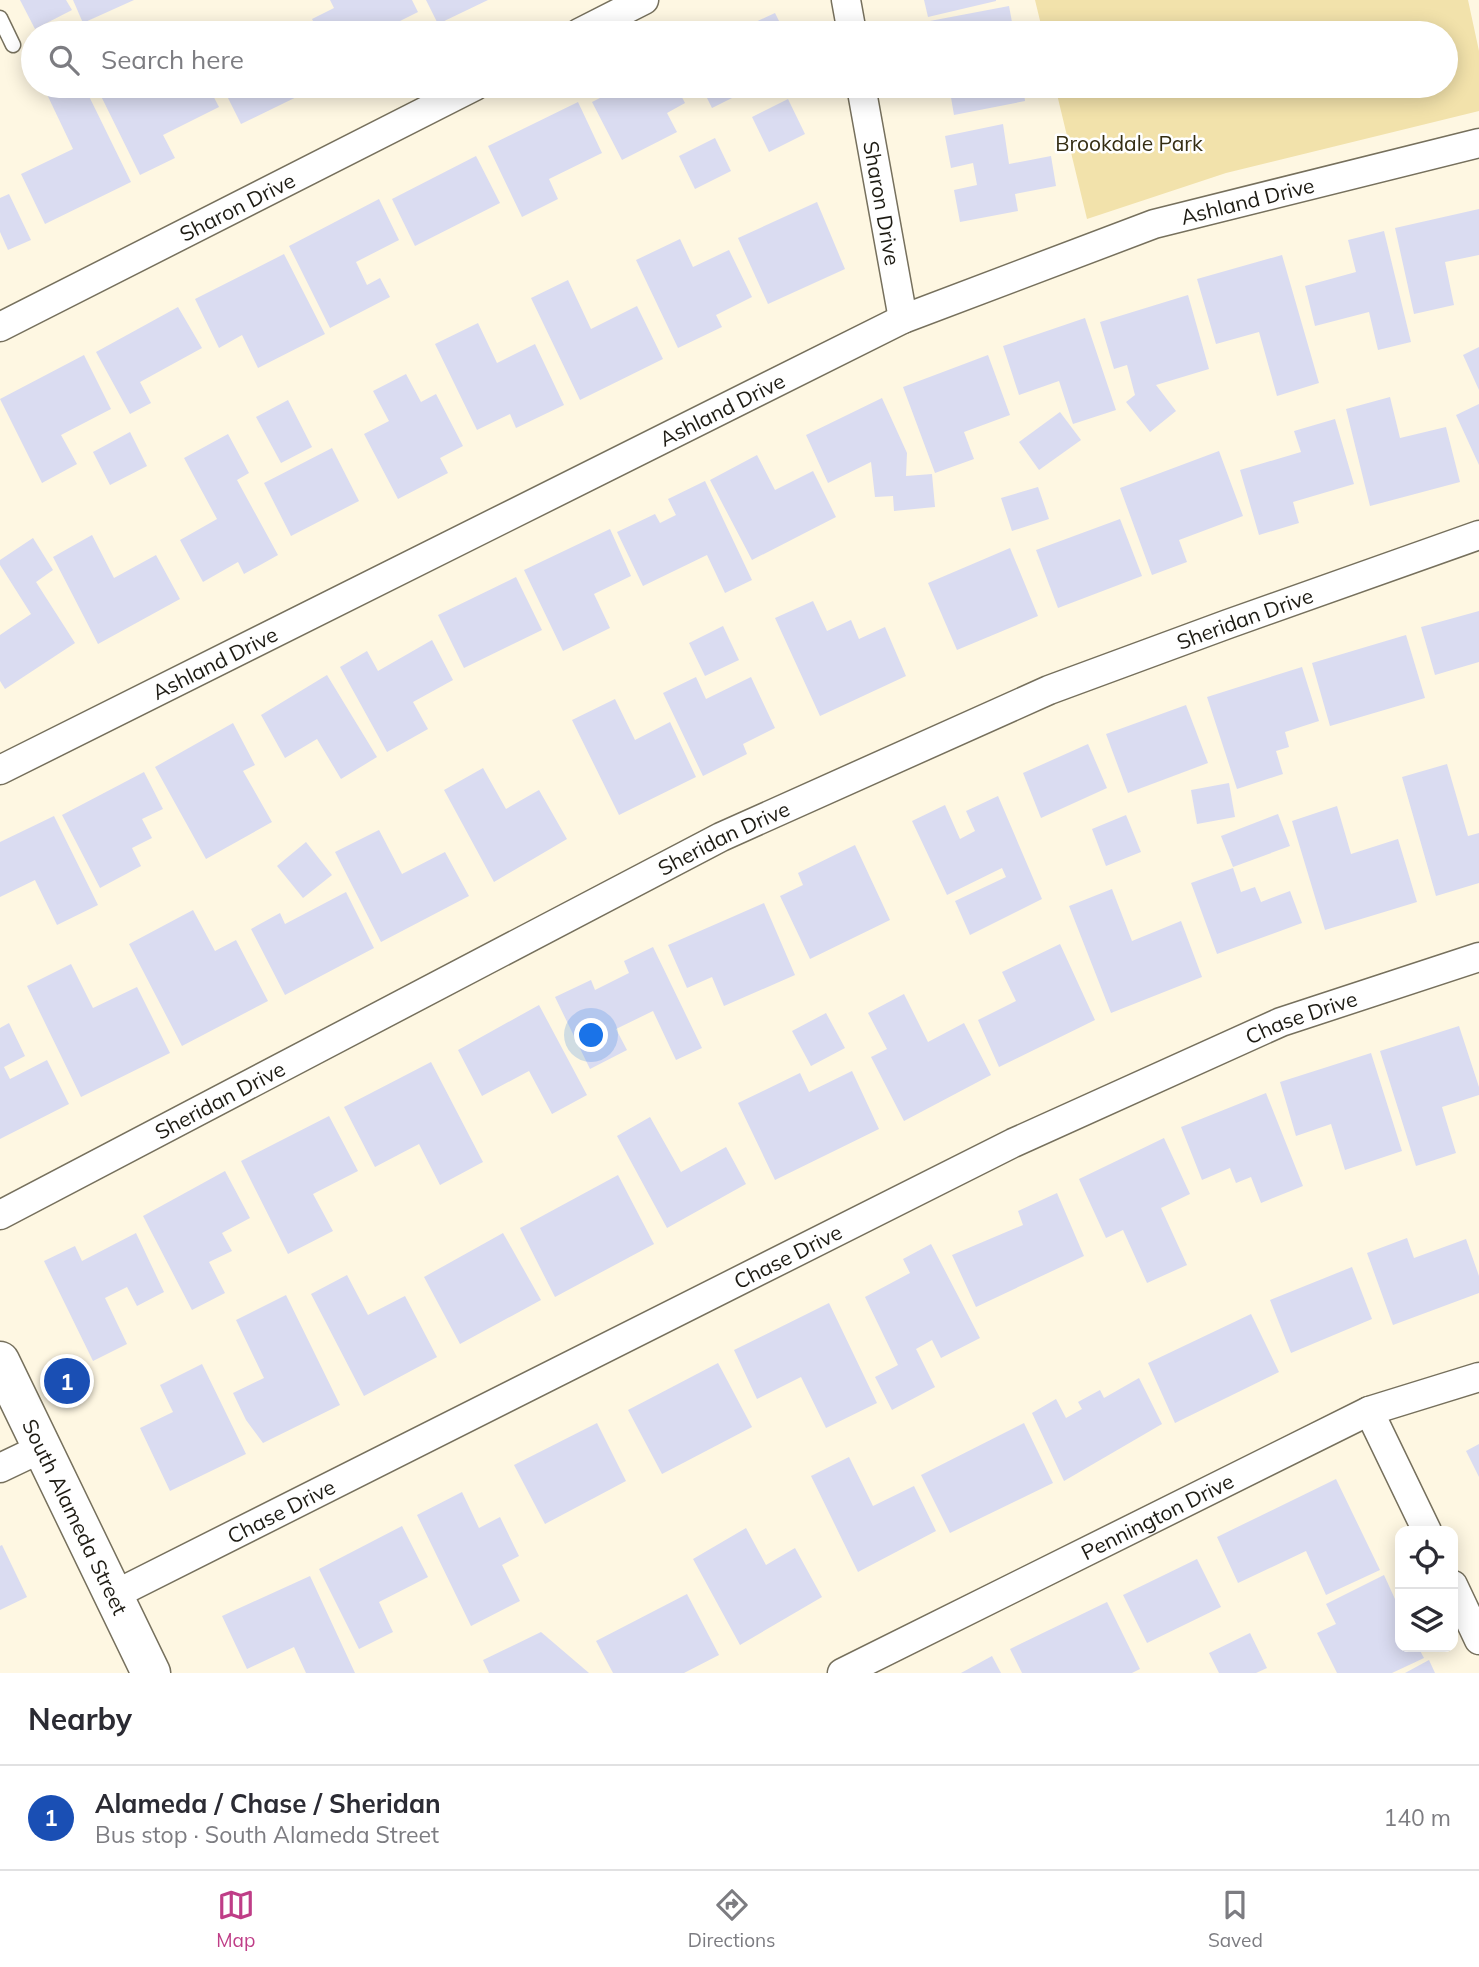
<!DOCTYPE html>
<meta charset="utf-8">
<style>
:root{--surface:#fff;--page:#f7f7f7;--text:#2b2b33;--muted:#7c7c81;--line:#e1e1e2;--accent:#bf3d87}
body{margin:0;font-family:Mulish,sans-serif;background:var(--page);color:var(--text)}
.controls{position:absolute;right:21px;bottom:21px;display:grid;overflow:hidden;border-radius:14px;box-shadow:0 4px 18px #0003}
.controls button{width:63px;height:63px;display:grid;place-items:center;padding:0;border:0;border-bottom:2px solid var(--line);background:var(--surface);color:var(--text);font:35px sans-serif}
.you{position:absolute;left:592px;top:1036px;width:24px;height:24px;margin:-18px;border:5px solid #fff;border-radius:50%;background:#1a73e8;box-shadow:0 0 0 10px #1a73e833}
.badge{display:grid;place-items:center;width:46px;height:46px;border-radius:50%;background:var(--accent);color:#fff;font-size:23px;font-weight:700}
.pin{position:absolute;translate:-50% -50%;border:4px solid #fff;box-shadow:0 2px 7px #0006}
.list{margin:0;padding:0;list-style:none}
h2{display:flex;justify-content:space-between;align-items:center;height:91px;margin:0;padding:0 28px;font-size:30px}
h2 small{font-size:23px;font-weight:400;color:var(--muted)}
.list li{display:grid;grid-template-columns:46px 1fr auto;gap:21px;align-items:center;box-sizing:border-box;height:105px;padding:0 28px;border-top:2px solid var(--line)}
.list b{display:block;font-size:26px;white-space:nowrap}
.list p{margin:0;font-size:23px;white-space:nowrap;color:var(--muted)}
.list em{font-size:23px;font-style:normal;color:var(--muted)}
.icon{flex:none;width:38px;height:38px;fill:none;stroke:currentColor;stroke-width:2;stroke-linecap:round;stroke-linejoin:round}
.map{position:relative;flex:none;width:1479px;height:1673px;overflow:hidden}
.search{position:absolute;background:var(--surface);box-shadow:0 4px 18px #0003;left:21px;right:21px;top:21px;height:77px;display:flex;align-items:center;gap:18px;box-sizing:border-box;padding:0 24px;border-radius:38px;color:var(--muted);font-size:26px}
.sheet{height:196px;background:var(--surface)}
nav{display:flex;justify-content:space-around;align-items:center;box-sizing:border-box;height:98px;border-top:2px solid var(--line);background:var(--surface);font-size:19px;color:var(--muted)}
nav a{display:grid;justify-items:center;gap:4px}
nav .on{color:var(--accent)}
.map>svg:first-child{display:block}
</style>
<div class="map">
<svg width="1479" height="1673" viewBox="0 0 1479 1673">
<rect width="100%" height="100%" fill="#fef7e2"/>
<path fill="#f2e2ab" d="M1035 0H1468L1479 51V111L1226 173 1087 219 1055 86H1446V33H1043Z"/>
<g fill="#dadcf1">
<path d="M20 0H66L72 10 35 29Z"/>
<path d="M73 0H134L83 23Z"/>
<path d="M330 0H412L418 12 396 23 401 33H319L312 19 334 8Z"/>
<path d="M426 0H488L438 24Z"/>
<path d="M924 0H996V1L928 17Z"/>
<path d="M1009 6 1014 33H916L914 24Z"/>
<path d="M775 13 785 33H732Z"/>
<path d="M43 86H84L131 182 45 224 21 174 73 149Z"/>
<path d="M120 86H208L219 107 163 135 175 158 140 175 101 96Z"/>
<path d="M222 86H319L241 124Z"/>
<path d="M624 86H676L685 103 667 113 677 132 622 160 592 102Z"/>
<path d="M701 86H756L712 108Z"/>
<path d="M949 86H1023L1025 101 954 115Z"/>
<path d="M788 99 805 134 769 152 752 117Z"/>
<path d="M578 102 602 153 549 179 558 199 522 217 488 146Z"/>
<path d="M1003 124 1009 164 1051 156 1056 186 1015 194 1018 211 960 222 954 190 977 185 973 163 951 168 945 136Z"/>
<path d="M715 138 731 171 695 189 679 156Z"/>
<path d="M476 156 500 203 415 246 392 199Z"/>
<path d="M9 194 31 240 8 250 0 232V198Z"/>
<path d="M379 199 399 240 356 262 367 285 380 278 390 297 330 328 289 246Z"/>
<path d="M817 202 845 269 768 304 738 238Z"/>
<path d="M1479 209V255L1445 262 1454 305 1414 314 1395 228Z"/>
<path d="M1384 231 1411 342 1378 350 1369 312 1315 326 1305 286 1356 272 1348 240Z"/>
<path d="M680 239 693 267 729 250 752 297 716 315 722 327 678 348 636 260Z"/>
<path d="M284 254 325 334 258 368 242 335 219 348 195 299Z"/>
<path d="M1282 255 1319 383 1277 396 1259 332 1216 344 1197 279Z"/>
<path d="M568 280 591 329 637 306 663 359 580 400 531 298Z"/>
<path d="M1188 295 1209 369 1156 385 1176 411 1150 432 1126 402 1135 395 1127 365 1114 369 1100 322Z"/>
<path d="M178 307 202 348 140 382 151 403 130 414 96 352Z"/>
<path d="M1085 318 1116 410 1073 424 1059 381 1019 395 1003 346Z"/>
<path d="M478 323 497 363 535 344 564 405 516 428 510 414 477 430 435 344Z"/>
<path d="M1479 347V390L1463 355Z"/>
<path d="M84 355 111 409 61 435 77 464 42 483 0 399Z"/>
<path d="M988 355 1010 415 964 432 974 459 935 473 903 387Z"/>
<path d="M406 374 421 402 436 394 463 446 440 458 448 473 398 499 364 434 389 421 373 391Z"/>
<path d="M1390 397 1400 438 1446 427 1460 482 1370 506 1346 409Z"/>
<path d="M882 398 907 453 906 476 932 474 935 507 894 511 893 496 875 497 871 462 828 483 806 435Z"/>
<path d="M288 400 312 447 281 463 256 417Z"/>
<path d="M1479 404V465L1456 415Z"/>
<path d="M1060 412 1081 440 1039 470 1019 442Z"/>
<path d="M1335 419 1354 484 1293 502 1299 523 1259 535 1240 470 1301 452 1294 431Z"/>
<path d="M130 432 147 466 110 485 93 452Z"/>
<path d="M228 434 249 473 237 480 278 555 244 574 238 562 203 582 180 540 217 519 184 458Z"/>
<path d="M332 448 359 501 291 536 264 483Z"/>
<path d="M1219 451 1243 516 1179 540 1187 562 1152 575 1120 488Z"/>
<path d="M757 455 775 490 813 471 836 517 752 560 710 480Z"/>
<path d="M705 481 752 580 725 593 707 555 643 586 617 532 655 514 660 523 676 515 668 499Z"/>
<path d="M1038 487 1049 519 1012 531 1001 498Z"/>
<path d="M1120 519 1142 576 1058 608 1036 550Z"/>
<path d="M610 529 631 576 594 594 610 628 563 651 524 570Z"/>
<path d="M92 535 114 578 156 555 180 599 98 644 53 557Z"/>
<path d="M33 538 53 570 36 582 75 643 5 689 0 681V635L31 614 0 565V560Z"/>
<path d="M1010 548 1038 616 957 650 928 583Z"/>
<path d="M516 577 542 630 464 668 438 615Z"/>
<path d="M813 601 827 631 851 620 859 639 885 627 906 676 820 716 775 618Z"/>
<path d="M1479 611V662L1435 675 1421 627Z"/>
<path d="M723 626 739 660 705 676 689 643Z"/>
<path d="M1406 635 1425 698 1330 726 1312 663Z"/>
<path d="M432 640 453 680 413 702 428 729 387 752 340 667 367 651 378 671Z"/>
<path d="M1302 667 1319 721 1285 732 1289 747 1276 751 1283 774 1237 789 1207 697Z"/>
<path d="M327 675 377 757 341 779 317 739 285 758 261 715Z"/>
<path d="M696 677 706 699 751 677 775 728 743 744 747 754 703 776 663 693Z"/>
<path d="M615 699 635 740 670 722 696 777 619 815 572 720Z"/>
<path d="M1186 705 1208 763 1128 793 1106 734Z"/>
<path d="M233 723 255 765 243 771 272 822 206 859 155 767Z"/>
<path d="M1088 744 1107 788 1041 818 1023 773Z"/>
<path d="M1447 764 1468 836 1479 833V883L1436 896 1402 777Z"/>
<path d="M483 768 506 809 539 790 567 839 494 882 444 790Z"/>
<path d="M144 772 163 809 142 819 152 838 132 848 141 866 100 888 62 815Z"/>
<path d="M1229 783 1235 817 1197 824 1191 790Z"/>
<path d="M998 796 1042 899 970 935 955 901 1006 877 1002 868 947 895 912 821 945 805 960 839 975 831 966 811Z"/>
<path d="M1337 806 1351 854 1398 839 1417 902 1325 930 1292 821Z"/>
<path d="M1278 814 1290 846 1233 867 1221 836Z"/>
<path d="M1126 815 1141 852 1106 866 1092 829Z"/>
<path d="M54 816 98 905 57 925 35 880 0 897V842Z"/>
<path d="M379 830 402 874 445 852 469 896 381 942 335 852Z"/>
<path d="M306 842 332 875 303 898 277 866Z"/>
<path d="M855 845 890 920 810 959 780 896 803 885 798 873Z"/>
<path d="M1233 868 1241 892 1255 887 1261 902 1290 891 1302 923 1217 954 1191 883Z"/>
<path d="M1112 889 1132 941 1181 921 1202 977 1111 1013 1069 906Z"/>
<path d="M346 892 374 948 285 995 251 929 280 913 285 924Z"/>
<path d="M764 903 795 975 724 1006 712 977 687 988 668 945Z"/>
<path d="M193 910 215 951 236 940 268 1001 182 1046 129 944Z"/>
<path d="M1060 944 1095 1020 999 1067 978 1020 1016 1001 1002 972Z"/>
<path d="M653 947 702 1048 676 1060 653 1011 616 1029 627 1050 590 1069 555 997 591 980 595 990 629 973 624 961Z"/>
<path d="M71 964 93 1008 137 987 170 1053 81 1097 27 986Z"/>
<path d="M904 994 928 1042 964 1023 991 1075 904 1121 871 1057 887 1049 868 1013Z"/>
<path d="M539 1005 587 1095 552 1114 529 1071 482 1096 458 1050Z"/>
<path d="M826 1013 845 1048 811 1066 792 1031Z"/>
<path d="M9 1023 25 1056 4 1067 10 1079 47 1060 69 1104 0 1139V1028Z"/>
<path d="M1459 1026 1479 1087V1095L1442 1107 1456 1153 1416 1166 1380 1051Z"/>
<path d="M1371 1053 1402 1151 1345 1170 1331 1124 1296 1136 1280 1082Z"/>
<path d="M431 1062 483 1162 440 1185 419 1144 375 1167 344 1107Z"/>
<path d="M852 1071 879 1129 775 1180 738 1103 800 1073 809 1092Z"/>
<path d="M1266 1093 1303 1186 1261 1203 1251 1177 1236 1183 1230 1168 1202 1180 1181 1127Z"/>
<path d="M329 1116 358 1171 313 1194 333 1231 288 1254 241 1161Z"/>
<path d="M650 1117 681 1172 726 1147 746 1184 667 1228 617 1136Z"/>
<path d="M1164 1138 1190 1194 1161 1208 1187 1265 1147 1283 1123 1230 1106 1238 1079 1179Z"/>
<path d="M225 1171 250 1218 222 1233 232 1251 209 1262 225 1293 192 1310 143 1216Z"/>
<path d="M618 1175 654 1244 555 1297 520 1228Z"/>
<path d="M1057 1193 1084 1256 976 1307 952 1255 1023 1225 1018 1211Z"/>
<path d="M136 1233 164 1292 137 1306 127 1287 105 1298 127 1344 93 1361 44 1261 75 1246 82 1261Z"/>
<path d="M503 1233 541 1300 460 1344 424 1277Z"/>
<path d="M1407 1238 1414 1258 1466 1239 1479 1276V1293L1393 1325 1367 1253Z"/>
<path d="M931 1244 980 1338 941 1358 932 1340 916 1349 935 1387 892 1410 875 1377 898 1365 865 1297 910 1273 903 1259Z"/>
<path d="M1352 1267 1372 1319 1291 1353 1270 1300Z"/>
<path d="M347 1275 368 1315 405 1296 437 1357 364 1396 311 1294Z"/>
<path d="M286 1295 340 1405 263 1443 246 1420 233 1393 264 1378 236 1320Z"/>
<path d="M829 1303 877 1403 826 1428 801 1377 757 1399 734 1350Z"/>
<path d="M1251 1314 1279 1372 1175 1423 1148 1363Z"/>
<path d="M718 1363 752 1427 662 1474 628 1410Z"/>
<path d="M202 1364 246 1454 170 1491 140 1428 173 1412 160 1385Z"/>
<path d="M1139 1378 1162 1424 1064 1481 1032 1413 1056 1399 1066 1418 1082 1409 1078 1402 1100 1390 1104 1398Z"/>
<path d="M597 1423 626 1481 545 1524 514 1465Z"/>
<path d="M1024 1423 1053 1483 950 1533 921 1475Z"/>
<path d="M1479 1444V1477L1466 1451Z"/>
<path d="M849 1457 873 1506 914 1486 936 1531 858 1572 811 1476Z"/>
<path d="M1336 1479 1380 1570 1326 1595 1306 1551 1238 1583 1217 1537Z"/>
<path d="M462 1492 479 1528 500 1517 519 1556 502 1565 520 1601 471 1626 417 1515Z"/>
<path d="M402 1526 428 1577 379 1602 393 1632 359 1649 319 1569Z"/>
<path d="M746 1528 766 1565 795 1548 822 1597 740 1645 693 1559Z"/>
<path d="M2 1545 27 1597 0 1610V1546Z"/>
<path d="M1197 1559 1221 1607 1147 1643 1123 1595Z"/>
<path d="M1384 1575 1400 1610V1647H1418L1424 1658 1392 1673H1337L1317 1633 1336 1624 1326 1604Z"/>
<path d="M310 1576 355 1673H306L294 1647 247 1669 222 1616Z"/>
<path d="M687 1594 719 1655 684 1673H613L596 1641Z"/>
<path d="M1107 1602 1140 1669 1132 1673H1022L1010 1649Z"/>
<path d="M541 1632 589 1673H489L483 1660Z"/>
<path d="M1250 1633 1267 1668 1256 1673H1219L1209 1653Z"/>
<path d="M992 1656 1001 1673H961Z"/>
<path d="M1429 1660 1435 1673H1405Z"/>
</g>
<g fill="none" stroke-linecap="round" stroke-linejoin="round">
<defs>
<path id="lane" d="M0 18 13 45"/>
<g id="street">
<path d="M846 0 852 33"/>
<path d="M579 33 644 0"/>
<path id="s1" d="M861 86 903 319"/>
<path id="s2" d="M0 327 475 86"/>
<path id="s3" d="M0 770 903 319 1154 224 1479 143"/>
<path id="s4" d="M0 1215 721 837 1049 690 1228 624 1479 535"/>
<path d="M1369 1411 1427 1531"/>
<path d="M0 1468 42 1448"/>
<path d="M1453 1585 1479 1640"/>
<path id="s5" d="M114 1595 1013 1143 1281 1022 1479 957"/>
<path id="s6" d="M842 1673 1369 1411 1479 1377"/>
</g>
<g id="secondary">
<path id="s7" d="M0 1361 151 1673"/>
</g>
</defs>
<use href="#lane" stroke="#76705d" stroke-width="17"/>
<use href="#street" stroke="#76705d" stroke-width="31"/>
<use href="#secondary" stroke="#76705d" stroke-width="41"/>
<use href="#lane" stroke="#fff" stroke-width="14"/>
<use href="#street" stroke="#fff" stroke-width="28"/>
<use href="#secondary" stroke="#fff" stroke-width="38"/>
</g>
<g text-anchor="middle" dominant-baseline="central" stroke-width="5" stroke-linejoin="round" paint-order="stroke">
<g font-size="21" fill="#342d12" stroke="#fff">
<text x="1129" y="143">Brookdale Park</text>
</g>
<g font-size="21" fill="#1d1b13" stroke="#fff">
<text stroke="none"><textPath href="#s3" startOffset="1374">Ashland Drive</textPath></text>
<text stroke="none"><textPath href="#s1" startOffset="119">Sharon Drive</textPath></text>
<text stroke="none"><textPath href="#s2" startOffset="266">Sharon Drive</textPath></text>
<text stroke="none"><textPath href="#s3" startOffset="807">Ashland Drive</textPath></text>
<text stroke="none"><textPath href="#s4" startOffset="1382">Sheridan Drive</textPath></text>
<text stroke="none"><textPath href="#s3" startOffset="240">Ashland Drive</textPath></text>
<text stroke="none"><textPath href="#s4" startOffset="816">Sheridan Drive</textPath></text>
<text stroke="none"><textPath href="#s5" startOffset="1321">Chase Drive</textPath></text>
<text stroke="none"><textPath href="#s4" startOffset="248">Sheridan Drive</textPath></text>
<text stroke="none"><textPath href="#s5" startOffset="754">Chase Drive</textPath></text>
<text stroke="none"><textPath href="#s5" startOffset="187">Chase Drive</textPath></text>
<text stroke="none"><textPath href="#s6" startOffset="352">Pennington Drive</textPath></text>
<text stroke="none"><textPath href="#s7" startOffset="173">South Alameda Street</textPath></text>
</g>
</g>
</svg>
<div class="controls">
<button><svg class="icon" aria-label="locate" viewBox="0 0 24 24"><circle cx="12" cy="12" r="6"/><path d="M12 2v4M12 18v4M2 12h4M18 12h4"/></svg></button>
<button><svg class="icon" aria-label="layers" viewBox="0 0 24 24"><path d="M12 4l9 5-9 5-9-5zM3 14l9 5 9-5"/></svg></button>
</div>
<div class="you"></div>
<div class="pin badge" style="left:67px;top:1381px;background:#1a4fb4">1</div>
<div class="search"><svg class="icon" aria-label="search" viewBox="0 0 24 24"><circle cx="10" cy="10" r="6"/><path d="M15 15l6 6"/></svg>Search here</div>
</div>
<section class="sheet">
<h2>Nearby<small></small></h2>
<ul class="list">
<li><span class="badge" style="background:#1a4fb4">1</span><div><b>Alameda / Chase / Sheridan</b><p>Bus stop · South Alameda Street</p></div><em>140 m</em></li>
</ul>
</section>
<nav>
<a class="on"><svg class="icon" aria-label="map" viewBox="0 0 24 24"><path d="M3 6l6-2 6 2 6-2v14l-6 2-6-2-6 2zM9 4v14M15 6v14"/></svg>Map</a>
<a><svg class="icon" aria-label="directions" viewBox="0 0 24 24"><path d="M12 3l9 9-9 9-9-9zM9 14v-3h6M13 9l2 2-2 2"/></svg>Directions</a>
<a><svg class="icon" aria-label="saved" viewBox="0 0 24 24"><path d="M7 4h10v16l-5-4-5 4z"/></svg>Saved</a>
</nav>
